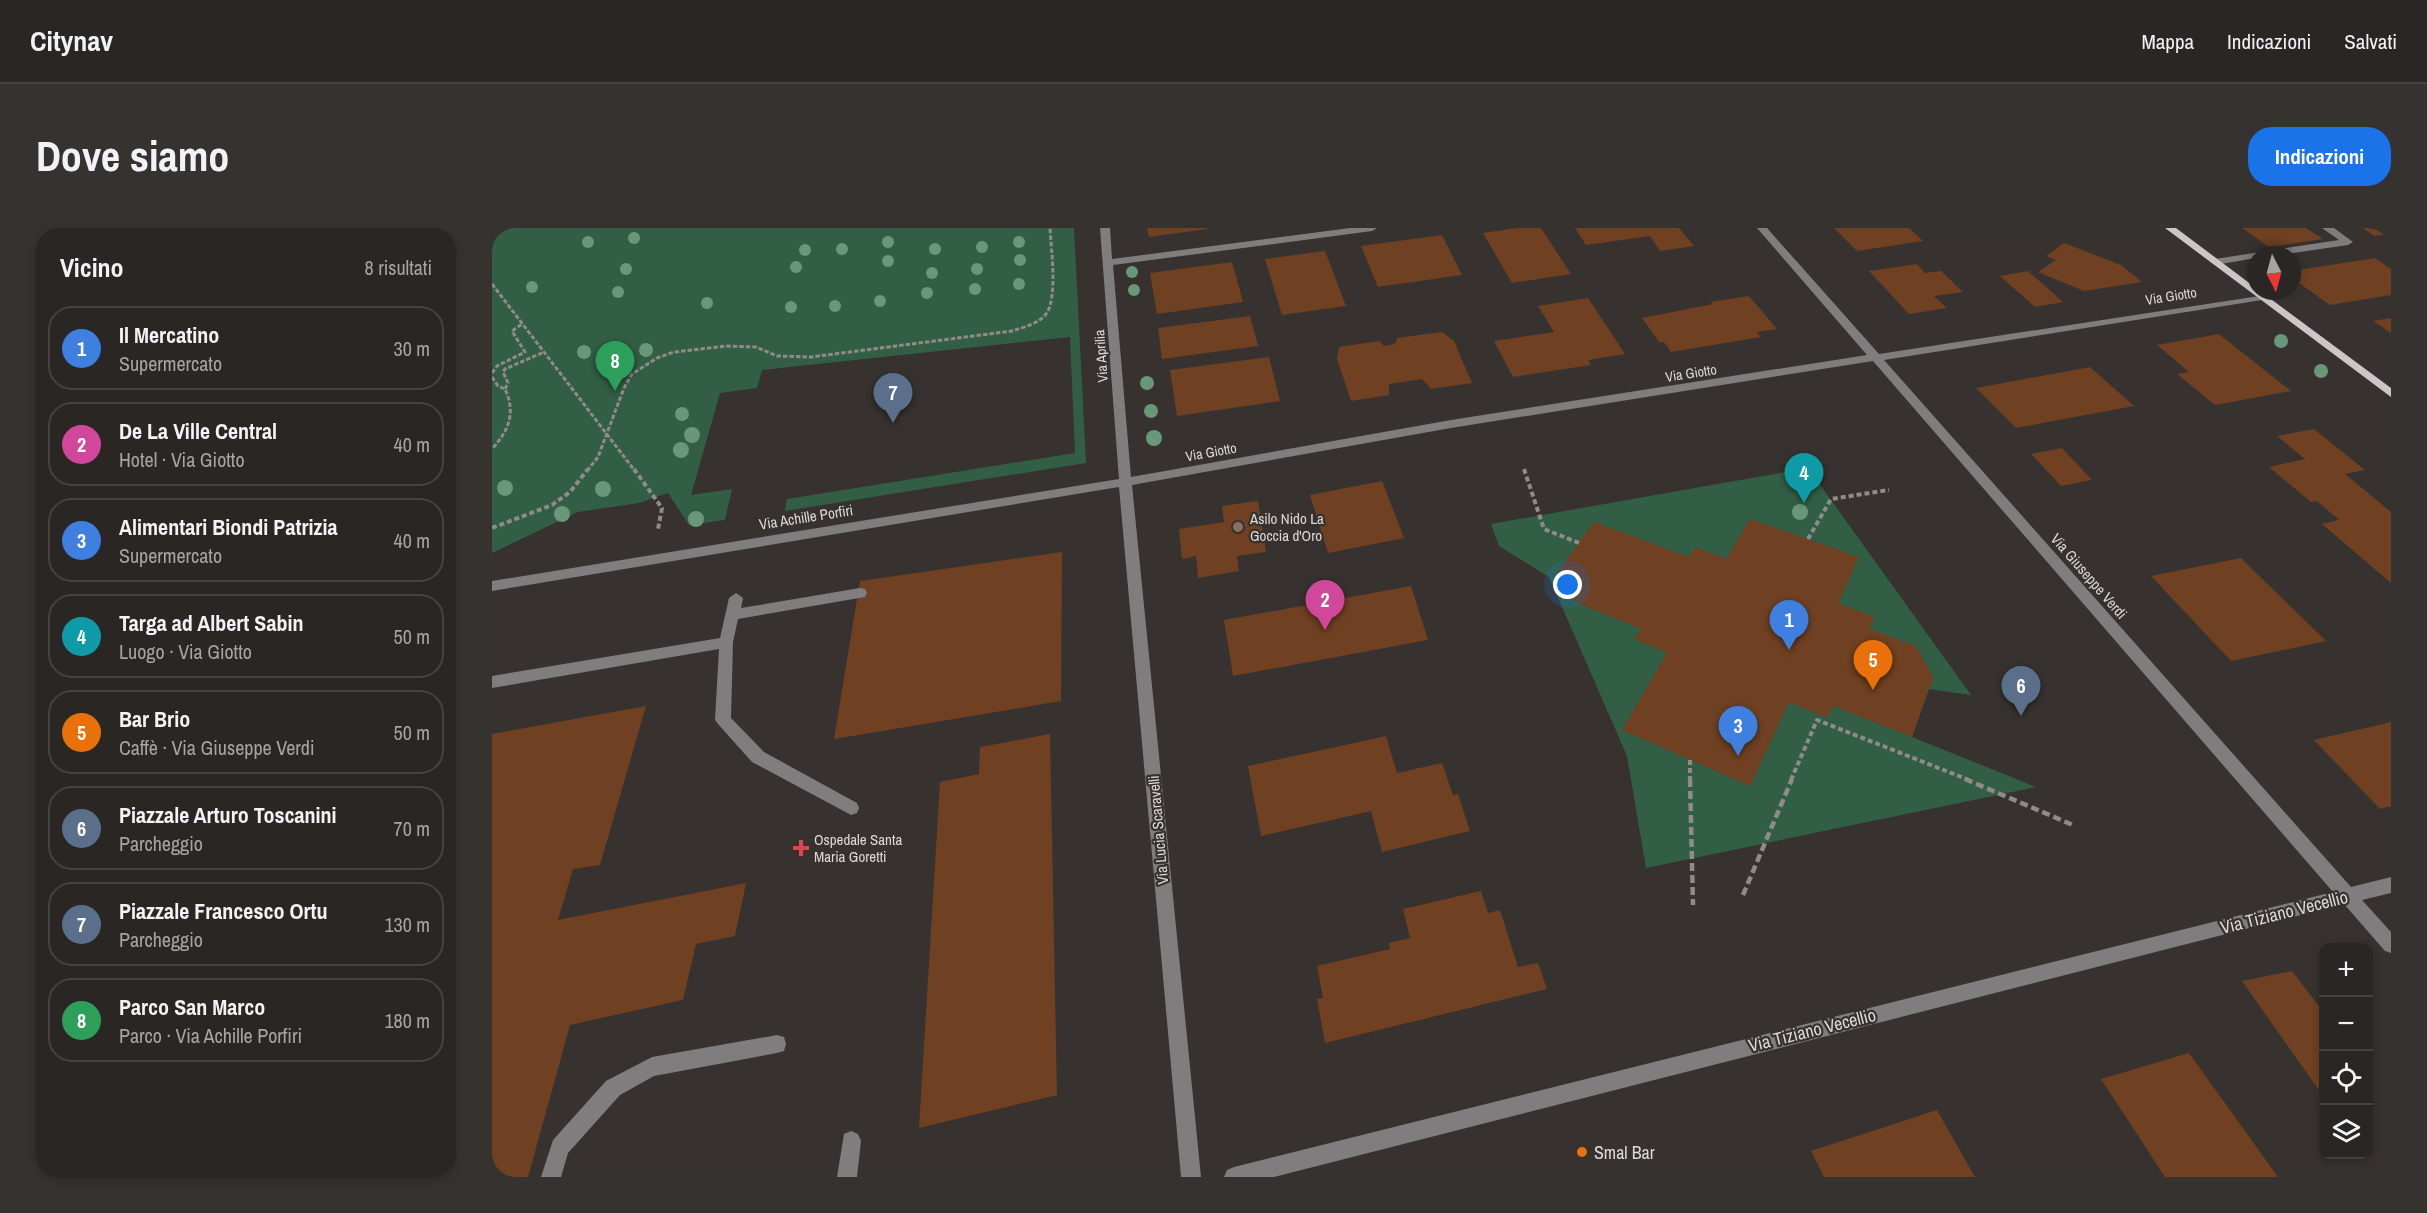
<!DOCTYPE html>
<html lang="it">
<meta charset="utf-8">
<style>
:root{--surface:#292623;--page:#353230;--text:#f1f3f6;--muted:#a5a5a6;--line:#454341;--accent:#1a73e8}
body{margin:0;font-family:"Archivo Narrow",sans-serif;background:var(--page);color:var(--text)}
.controls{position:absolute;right:18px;bottom:18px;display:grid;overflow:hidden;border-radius:12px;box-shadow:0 3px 9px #0003}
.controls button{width:54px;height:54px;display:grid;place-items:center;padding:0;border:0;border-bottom:2px solid var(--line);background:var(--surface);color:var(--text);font:30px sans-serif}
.compass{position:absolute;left:1755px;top:18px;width:54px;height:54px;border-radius:50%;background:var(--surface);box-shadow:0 3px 9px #0003;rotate:174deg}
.you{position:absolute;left:1076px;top:357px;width:21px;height:21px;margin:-15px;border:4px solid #fff;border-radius:50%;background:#1a73e8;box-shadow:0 0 0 9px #1a73e833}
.badge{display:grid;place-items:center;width:39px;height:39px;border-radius:50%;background:var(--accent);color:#fff;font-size:20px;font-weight:700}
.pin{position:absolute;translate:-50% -50px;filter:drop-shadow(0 2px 3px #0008)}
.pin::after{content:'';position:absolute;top:32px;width:21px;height:18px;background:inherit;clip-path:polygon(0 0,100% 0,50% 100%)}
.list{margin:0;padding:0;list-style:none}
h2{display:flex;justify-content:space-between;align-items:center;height:78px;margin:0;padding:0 24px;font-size:26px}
h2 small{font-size:20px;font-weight:400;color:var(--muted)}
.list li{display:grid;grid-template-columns:39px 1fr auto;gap:18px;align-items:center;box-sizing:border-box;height:84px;margin:0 12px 12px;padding:0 12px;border:2px solid var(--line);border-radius:24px}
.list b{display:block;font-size:22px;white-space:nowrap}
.list p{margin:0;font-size:20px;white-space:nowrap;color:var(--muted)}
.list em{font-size:20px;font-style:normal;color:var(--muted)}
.icon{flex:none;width:33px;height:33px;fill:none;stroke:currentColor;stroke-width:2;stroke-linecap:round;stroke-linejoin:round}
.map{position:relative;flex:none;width:1899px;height:949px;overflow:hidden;border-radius:24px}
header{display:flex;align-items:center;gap:36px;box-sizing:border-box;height:84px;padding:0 30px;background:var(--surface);border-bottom:2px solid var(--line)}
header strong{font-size:28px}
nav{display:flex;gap:33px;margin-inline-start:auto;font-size:21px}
.intro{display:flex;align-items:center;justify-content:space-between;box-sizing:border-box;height:144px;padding:0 36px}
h1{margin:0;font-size:42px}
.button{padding:15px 27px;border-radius:24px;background:var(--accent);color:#fff;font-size:21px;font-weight:700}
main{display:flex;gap:36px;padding:0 36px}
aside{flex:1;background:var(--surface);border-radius:24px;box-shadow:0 3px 9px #0003}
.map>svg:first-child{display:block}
</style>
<header>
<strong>Citynav</strong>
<nav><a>Mappa</a><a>Indicazioni</a><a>Salvati</a></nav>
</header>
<div class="intro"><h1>Dove siamo</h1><a class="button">Indicazioni</a></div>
<main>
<aside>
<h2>Vicino<small>8 risultati</small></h2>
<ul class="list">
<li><span class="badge" style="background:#3f7fe0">1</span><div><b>Il Mercatino</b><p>Supermercato</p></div><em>30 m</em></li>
<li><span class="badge" style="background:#d1479c">2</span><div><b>De La Ville Central</b><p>Hotel · Via Giotto</p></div><em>40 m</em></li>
<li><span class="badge" style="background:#3f7fe0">3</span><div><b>Alimentari Biondi Patrizia</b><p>Supermercato</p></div><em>40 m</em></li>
<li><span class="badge" style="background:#0f9aa8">4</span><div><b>Targa ad Albert Sabin</b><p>Luogo · Via Giotto</p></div><em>50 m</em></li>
<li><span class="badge" style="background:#e8710a">5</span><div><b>Bar Brio</b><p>Caffè · Via Giuseppe Verdi</p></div><em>50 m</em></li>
<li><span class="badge" style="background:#5c6f8a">6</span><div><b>Piazzale Arturo Toscanini</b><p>Parcheggio</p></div><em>70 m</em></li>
<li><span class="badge" style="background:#5c6f8a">7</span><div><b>Piazzale Francesco Ortu</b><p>Parcheggio</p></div><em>130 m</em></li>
<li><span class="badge" style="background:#2e9e5b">8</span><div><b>Parco San Marco</b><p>Parco · Via Achille Porfiri</p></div><em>180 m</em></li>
</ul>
</aside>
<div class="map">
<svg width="1899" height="949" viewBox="0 0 1899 949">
<rect width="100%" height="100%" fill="#37322f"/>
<g fill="#325e45">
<path d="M0 0H582L594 235 293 283 295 271 583 225 578 109 270 142 265 160 228 165 199 267 240 261 233 292 197 297 176 265 147 275 86 284 0 325Z"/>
<path d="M1316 240 1479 467 1437 461 1420 509 1544 559 1154 640 1135 528 1057 349 1007 318 999 296Z"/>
</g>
<g fill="#6f4021">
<path d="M655 0H715V1L657 9Z"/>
<path d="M1025 0H1049L1079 46 1020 55 991 5Z"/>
<path d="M1083 0H1187L1202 18 1168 23 1158 8 1094 17Z"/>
<path d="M1342 0H1417L1431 13 1365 23Z"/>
<path d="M1750 0H1814L1831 11 1777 19Z"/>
<path d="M1871 0H1899V6L1882 8Z"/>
<path d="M950 7 970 47 886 59 869 18Z"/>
<path d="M1572 15 1629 37 1650 54 1592 63 1546 44 1564 32 1554 28Z"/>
<path d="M833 23 854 78 790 87 773 31Z"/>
<path d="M1883 30 1899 41V67L1838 77 1800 50V43Z"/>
<path d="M740 34 751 74 665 86 658 45Z"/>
<path d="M1425 36 1433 45 1449 43 1471 64 1442 68 1455 80 1417 86 1377 43Z"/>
<path d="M1536 43 1571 74 1543 79 1508 48Z"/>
<path d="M1257 68 1285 101 1265 104 1269 109 1179 124 1172 114H1167L1150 90 1221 76 1219 74Z"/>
<path d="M1096 70 1133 126 1096 132 1099 137 1021 149 1002 113 1062 104 1046 78Z"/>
<path d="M758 88 766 118 670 131 666 100Z"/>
<path d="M1899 90V105L1881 93Z"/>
<path d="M950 104 962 113 980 155 939 161 930 151 897 156V167L859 173 845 131 847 119 887 113 892 118 903 116 905 110Z"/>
<path d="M1727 106 1799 163 1723 177 1685 146 1697 144 1665 117Z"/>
<path d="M777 129 788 173 685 188 678 142Z"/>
<path d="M1598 139 1642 178 1524 200 1484 160Z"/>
<path d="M1822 201 1873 242 1853 246 1899 284V355L1830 296 1847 292 1825 273 1819 274 1777 239 1813 231 1785 208Z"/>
<path d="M1570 220 1600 252 1569 258 1539 226Z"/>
<path d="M890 253 912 310 836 325 818 267Z"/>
<path d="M766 273 774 324 745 328 747 343 706 350 704 328 690 331 687 301 732 294 730 278Z"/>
<path d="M1258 291 1367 329 1346 375 1382 389 1377 401 1424 418 1441 449 1420 509 1341 478 1335 490 1297 474 1258 558 1130 502 1175 425 1142 411 1149 401 1081 373 1064 346 1102 294 1197 329 1203 319 1234 331Z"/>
<path d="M570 324 569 473 342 511 368 353Z"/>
<path d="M1749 330 1834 413 1739 433 1659 348Z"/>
<path d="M919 358 936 412 741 448 732 392Z"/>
<path d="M154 478 108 637 81 641 66 692 254 655 243 708 204 716 191 772 78 797 36 949H0V506Z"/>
<path d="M1899 494V578L1888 581 1822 512Z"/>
<path d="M558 506 565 867 427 900 448 554 487 546 488 519Z"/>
<path d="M894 508 905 545 950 535 961 567 966 566 978 603 890 624 879 583 769 608 756 538Z"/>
<path d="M989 663 996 685 1008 682 1026 739 1046 735 1055 761 833 815 825 771 831 770 825 738 898 721 897 715 918 710 911 681Z"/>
<path d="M1800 743 1832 785V865H1829L1750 753Z"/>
<path d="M1697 825 1786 949H1673L1609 851Z"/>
<path d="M1445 882 1483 949H1332L1319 923Z"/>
</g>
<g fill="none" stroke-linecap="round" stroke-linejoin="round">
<g stroke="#8f8b88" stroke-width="3" stroke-dasharray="4.5 2" stroke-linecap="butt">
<path d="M0 56 143 243"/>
<path d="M0 145 5 138 33 124 20 103 30 96"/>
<path d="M0 149 6 158 13 161C24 185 17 202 0 221"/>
<path d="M13 161 16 155 11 144 13 141 52 124"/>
<path d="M95 243 106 229 132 160 140 146 165 130 182 124 234 118 264 119 285 128 319 129 520 103C532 99 546 96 554 86 566 71 559 20 558 0"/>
</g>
<g stroke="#8f8b88" stroke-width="4" stroke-dasharray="5 3" stroke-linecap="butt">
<path d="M142 241 170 280 166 301"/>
<path d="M1032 241 1052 301 1087 315"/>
<path d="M0 300 60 277 78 264 96 241"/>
<path d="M1316 311 1339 271 1397 262"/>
<path d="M1198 532V552"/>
<path d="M1299 552 1325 492 1477 552"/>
</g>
<g stroke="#8f8b88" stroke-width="4.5" stroke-dasharray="8 4" stroke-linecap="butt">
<path d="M1198 551 1201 677"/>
<path d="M1473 551 1581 597"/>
<path d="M1251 667 1300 551"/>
</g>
<g fill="#807d7e" fill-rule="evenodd">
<path d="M608 0H618L620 31 858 0H885L880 3 621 37 639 249 959 192 1375 127 1265 0H1275L1387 126 1774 67 1775 69 1770 72 1392 132 1859 659 1899 649V665L1870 672 1899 704V725L1893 723 1852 676 782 949H732L735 942 742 939 1841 664 1381 133 959 200 640 257 709 949H689L627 259 0 363V353L627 251Z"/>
<path d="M1830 0H1842L1861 14 1856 17 1787 27H1764V30L1723 37 1718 34 1723 31 1847 12Z"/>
<path d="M368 360 373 361 375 365 373 369 246 391 241 414 239 490 272 524 365 575 367 580 365 585 359 587 260 534 226 496 223 492 227 421 0 460V448L228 410 237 370 244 365 251 370 249 380Z"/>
<path d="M285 807 292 809 294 816 292 823 285 825 162 848 128 867 76 925 69 949H49L61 912 114 853 160 829Z"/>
<path d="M359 903 366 906 369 913 365 949H345L352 906Z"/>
</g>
<path fill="#ccc6c8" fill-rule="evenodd" d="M1673 0H1684L1764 60V63H1768L1899 160V169Z"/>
</g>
<g fill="#6a977a">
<circle cx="142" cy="10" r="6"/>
<circle cx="96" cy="14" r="6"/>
<circle cx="396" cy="14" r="6"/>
<circle cx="527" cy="14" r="6"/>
<circle cx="490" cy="19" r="6"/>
<circle cx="350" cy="21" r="6"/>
<circle cx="443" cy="21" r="6"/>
<circle cx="313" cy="22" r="6"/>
<circle cx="528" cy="32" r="6"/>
<circle cx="396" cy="33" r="6"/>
<circle cx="304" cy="39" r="6"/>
<circle cx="134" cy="41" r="6"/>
<circle cx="485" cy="41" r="6"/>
<circle cx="640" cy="44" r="6"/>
<circle cx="440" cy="45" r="6"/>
<circle cx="527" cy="56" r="6"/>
<circle cx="40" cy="59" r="6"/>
<circle cx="483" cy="61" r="6"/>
<circle cx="642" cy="62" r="6"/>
<circle cx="126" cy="64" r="6"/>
<circle cx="435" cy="65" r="6"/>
<circle cx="388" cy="73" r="6"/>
<circle cx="215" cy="75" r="6"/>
<circle cx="343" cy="78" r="6"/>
<circle cx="299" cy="79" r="6"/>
<circle cx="1789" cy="113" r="7"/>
<circle cx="154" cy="122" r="7"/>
<circle cx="92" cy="124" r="7"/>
<circle cx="1829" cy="143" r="7"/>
<circle cx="655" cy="155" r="7"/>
<circle cx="659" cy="183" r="7"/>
<circle cx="190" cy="186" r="7"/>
<circle cx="200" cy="207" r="8"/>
<circle cx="662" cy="210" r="8"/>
<circle cx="189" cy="222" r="8"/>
<circle cx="13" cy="260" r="8"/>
<circle cx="111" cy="261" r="8"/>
<circle cx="1308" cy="284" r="8"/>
<circle cx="70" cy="286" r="8"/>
<circle cx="204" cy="291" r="8"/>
</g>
<circle fill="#8d6e63" stroke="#37322f" stroke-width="2" cx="746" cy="299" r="6"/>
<path fill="#e0444e" stroke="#37322f" stroke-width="2" d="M306 611h6v6h6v6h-6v6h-6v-6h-6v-6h6z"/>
<circle fill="#e8710a" stroke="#37322f" stroke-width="2" cx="1090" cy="924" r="6"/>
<g text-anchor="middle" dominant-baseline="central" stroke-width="4.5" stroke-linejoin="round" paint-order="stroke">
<g font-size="14" fill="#ddd9d7" stroke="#37322f">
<text transform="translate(1679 68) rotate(-9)">Via Giotto</text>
<text transform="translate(609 128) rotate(-94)">Via Aprilia</text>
<text transform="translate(1199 145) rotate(-9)">Via Giotto</text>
<text transform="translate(719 224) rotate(-10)">Via Giotto</text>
</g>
<g font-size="15" fill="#ddd9d7" stroke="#37322f">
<text transform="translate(314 289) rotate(-9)">Via Achille Porfiri</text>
<text transform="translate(1597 348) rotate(49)">Via Giuseppe Verdi</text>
<text transform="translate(666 602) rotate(-95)">Via Lucia Scaravelli</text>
</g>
<g font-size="15" fill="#ddd9d7" stroke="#37322f" text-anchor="start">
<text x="758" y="290">Asilo Nido La<tspan x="758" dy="17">Goccia d'Oro</tspan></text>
<text x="322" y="611">Ospedale Santa<tspan x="322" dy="17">Maria Goretti</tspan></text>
</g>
<g font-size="18" fill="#ddd9d7" stroke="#37322f">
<text transform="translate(1792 684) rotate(-14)">Via Tiziano Vecellio</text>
<text transform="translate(1320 802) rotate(-14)">Via Tiziano Vecellio</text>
</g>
<g font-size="18" fill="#ddd9d7" stroke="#37322f" text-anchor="start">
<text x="1102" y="924">Smal Bar</text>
</g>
</g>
</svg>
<div class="controls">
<button>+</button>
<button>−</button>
<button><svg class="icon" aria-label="locate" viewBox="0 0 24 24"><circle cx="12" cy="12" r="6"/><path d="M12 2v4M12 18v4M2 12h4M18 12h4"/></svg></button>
<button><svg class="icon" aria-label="layers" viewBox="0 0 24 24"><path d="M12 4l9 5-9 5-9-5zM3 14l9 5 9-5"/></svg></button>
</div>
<svg class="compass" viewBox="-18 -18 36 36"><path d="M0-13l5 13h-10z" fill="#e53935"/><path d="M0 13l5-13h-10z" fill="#a5a5a6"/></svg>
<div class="you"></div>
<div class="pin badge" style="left:1297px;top:422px;background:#3f7fe0">1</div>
<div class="pin badge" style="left:833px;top:402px;background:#d1479c">2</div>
<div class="pin badge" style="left:1246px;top:528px;background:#3f7fe0">3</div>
<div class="pin badge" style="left:1312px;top:275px;background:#0f9aa8">4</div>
<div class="pin badge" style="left:1381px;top:462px;background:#e8710a">5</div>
<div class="pin badge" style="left:1529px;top:488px;background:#5c6f8a">6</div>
<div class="pin badge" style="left:401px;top:195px;background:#5c6f8a">7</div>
<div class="pin badge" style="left:123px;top:163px;background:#2e9e5b">8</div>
</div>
</main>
